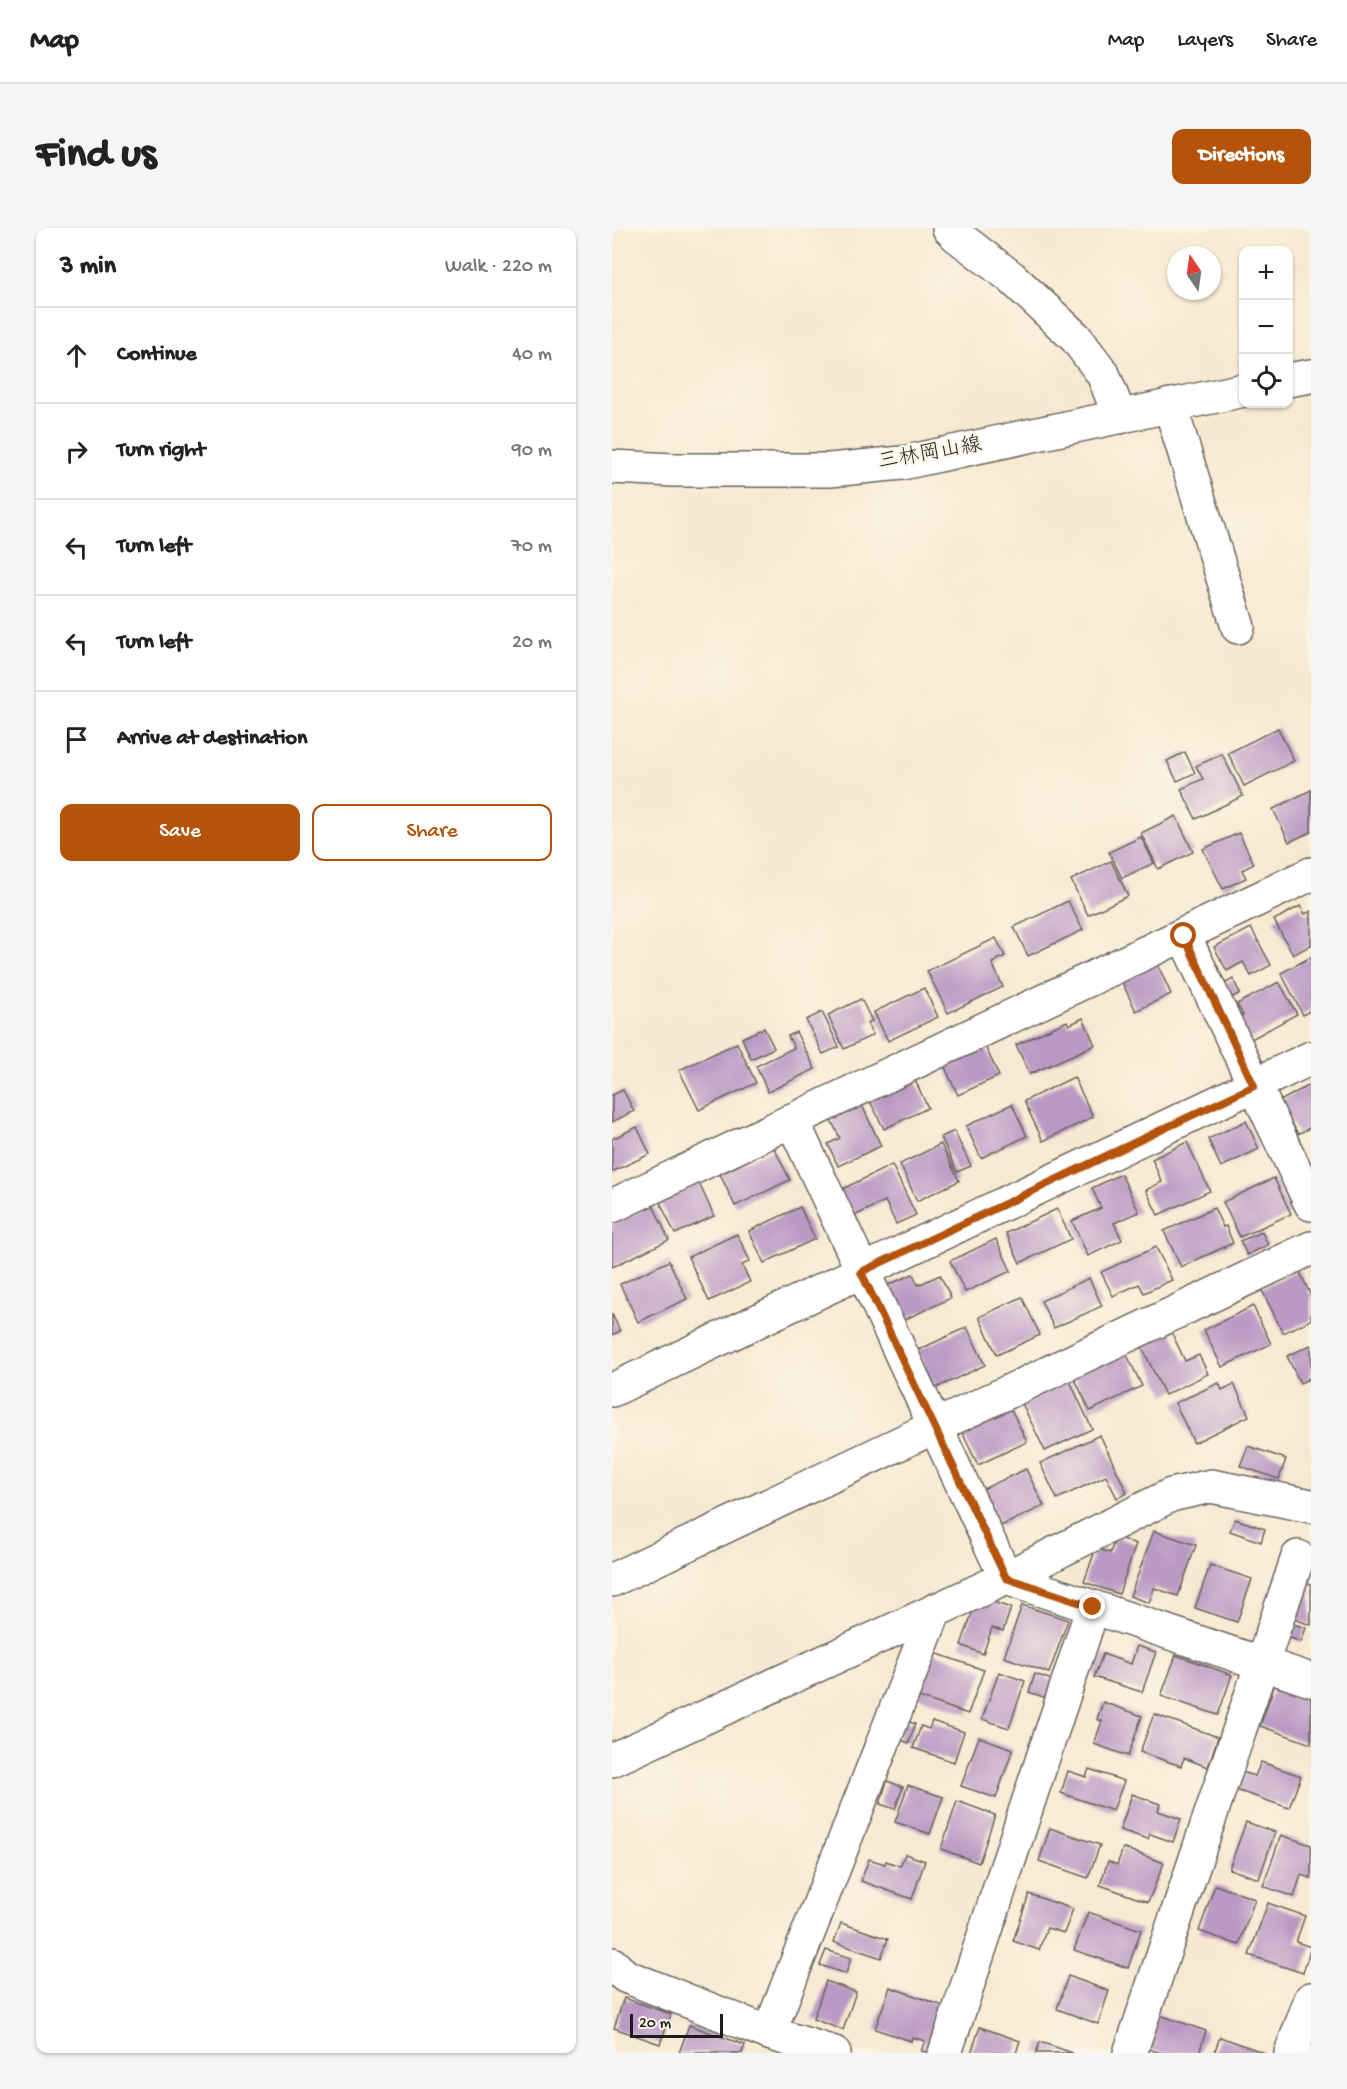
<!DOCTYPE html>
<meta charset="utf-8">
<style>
:root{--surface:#fff;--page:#f6f6f6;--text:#222;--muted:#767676;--line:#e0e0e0;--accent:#b45309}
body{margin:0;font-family:"Gochi Hand","Klee One",sans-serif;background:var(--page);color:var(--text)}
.controls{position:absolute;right:18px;top:18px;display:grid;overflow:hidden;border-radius:12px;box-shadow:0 2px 4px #0004}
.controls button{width:54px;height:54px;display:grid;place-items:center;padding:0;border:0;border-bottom:2px solid var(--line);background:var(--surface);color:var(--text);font:30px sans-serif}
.compass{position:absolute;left:555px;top:18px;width:54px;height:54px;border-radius:50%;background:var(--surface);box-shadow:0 2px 4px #0004;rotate:347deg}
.scale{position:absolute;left:18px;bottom:15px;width:93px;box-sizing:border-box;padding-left:6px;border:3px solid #1c1c1c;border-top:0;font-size:16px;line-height:21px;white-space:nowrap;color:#1c1c1c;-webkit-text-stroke:4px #fcf5e5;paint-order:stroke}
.stop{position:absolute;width:18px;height:18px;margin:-14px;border:4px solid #b45309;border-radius:50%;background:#fff}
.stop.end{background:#b45309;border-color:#fff;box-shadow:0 2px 6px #0008}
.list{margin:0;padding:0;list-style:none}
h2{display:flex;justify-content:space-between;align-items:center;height:78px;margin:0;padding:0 24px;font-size:26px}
h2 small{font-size:20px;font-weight:400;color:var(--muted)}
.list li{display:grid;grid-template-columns:39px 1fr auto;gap:18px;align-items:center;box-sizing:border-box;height:96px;padding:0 24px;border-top:2px solid var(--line)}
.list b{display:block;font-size:22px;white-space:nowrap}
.list em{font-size:20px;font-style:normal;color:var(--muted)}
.actions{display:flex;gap:12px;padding:18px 24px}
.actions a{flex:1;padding:14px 0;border:2px solid var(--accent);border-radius:12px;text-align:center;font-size:21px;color:var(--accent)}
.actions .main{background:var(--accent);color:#fff}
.icon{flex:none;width:33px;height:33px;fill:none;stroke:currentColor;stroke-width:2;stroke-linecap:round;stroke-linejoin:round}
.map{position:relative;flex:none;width:699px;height:1825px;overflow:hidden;border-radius:12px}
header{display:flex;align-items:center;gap:36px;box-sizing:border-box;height:84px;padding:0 30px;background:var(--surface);border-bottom:2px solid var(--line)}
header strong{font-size:28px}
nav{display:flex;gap:33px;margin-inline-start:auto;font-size:21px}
.intro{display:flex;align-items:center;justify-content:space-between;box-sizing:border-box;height:144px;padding:0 36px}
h1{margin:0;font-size:42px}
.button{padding:15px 27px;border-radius:12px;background:var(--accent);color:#fff;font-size:21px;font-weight:700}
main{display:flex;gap:36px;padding:0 36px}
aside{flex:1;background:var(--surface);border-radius:12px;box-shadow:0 2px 4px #0004}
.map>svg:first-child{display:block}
</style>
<header>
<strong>Map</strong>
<nav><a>Map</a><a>Layers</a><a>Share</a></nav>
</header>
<div class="intro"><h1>Find us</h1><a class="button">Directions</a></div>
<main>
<aside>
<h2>3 min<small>Walk · 220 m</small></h2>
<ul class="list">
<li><svg class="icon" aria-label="ahead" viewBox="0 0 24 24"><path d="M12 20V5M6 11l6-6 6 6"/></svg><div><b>Continue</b></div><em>40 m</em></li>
<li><svg class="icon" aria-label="right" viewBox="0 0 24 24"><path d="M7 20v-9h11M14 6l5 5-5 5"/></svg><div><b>Turn right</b></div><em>90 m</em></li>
<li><svg class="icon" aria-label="left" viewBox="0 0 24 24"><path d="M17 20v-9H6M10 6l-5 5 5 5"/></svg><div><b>Turn left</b></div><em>70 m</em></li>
<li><svg class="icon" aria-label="left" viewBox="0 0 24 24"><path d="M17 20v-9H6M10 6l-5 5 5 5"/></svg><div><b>Turn left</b></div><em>20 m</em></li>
<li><svg class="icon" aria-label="arrive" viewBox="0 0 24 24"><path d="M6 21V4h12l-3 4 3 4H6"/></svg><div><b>Arrive at destination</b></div></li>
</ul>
<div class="actions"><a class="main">Save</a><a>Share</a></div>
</aside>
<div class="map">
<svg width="699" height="1825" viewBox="0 0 699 1825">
<rect width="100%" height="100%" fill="#fcf5e5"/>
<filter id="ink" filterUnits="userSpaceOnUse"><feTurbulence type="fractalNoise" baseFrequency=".0167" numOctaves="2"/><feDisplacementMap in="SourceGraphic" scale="12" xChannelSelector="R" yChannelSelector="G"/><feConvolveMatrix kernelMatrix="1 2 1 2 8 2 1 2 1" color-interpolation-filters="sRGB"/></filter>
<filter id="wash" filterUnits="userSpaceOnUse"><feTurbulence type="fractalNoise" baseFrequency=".008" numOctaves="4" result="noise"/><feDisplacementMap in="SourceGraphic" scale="24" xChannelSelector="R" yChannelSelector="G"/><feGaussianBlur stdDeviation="1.35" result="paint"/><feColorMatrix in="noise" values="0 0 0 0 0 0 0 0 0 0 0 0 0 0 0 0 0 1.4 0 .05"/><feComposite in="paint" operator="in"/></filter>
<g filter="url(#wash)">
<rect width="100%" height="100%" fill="#f7e9d1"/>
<g id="blocks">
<g fill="#ba99c4">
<path d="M666 500 682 533 632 558 616 525Z"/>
<path d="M573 524 583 545 565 553 555 533Z"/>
<path d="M610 526 631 568 584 591 569 561 591 551 584 538Z"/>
<path d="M699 562V604L677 614 661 581Z"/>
<path d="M564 588 581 624 546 641 529 605Z"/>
<path d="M627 605 642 636 630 642 634 650 611 661 591 621Z"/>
<path d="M529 609 542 635 510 650 497 624Z"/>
<path d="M499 633 516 668 476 687 459 652Z"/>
<path d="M456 673 471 702 416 728 402 699Z"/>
<path d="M688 678 693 686 699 683V717L681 727 662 692Z"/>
<path d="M639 700 659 737 639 748 631 734 615 743 602 719Z"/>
<path d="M384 710 393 728 380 735 391 759 336 785 315 743Z"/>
<path d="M699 729V782L691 787 669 745Z"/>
<path d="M544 733 559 766 524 783 508 750Z"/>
<path d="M621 751 628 765 612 774 605 760Z"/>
<path d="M667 754 685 786 636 813 624 791 631 787 625 776Z"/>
<path d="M312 760 326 789 276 813 262 784Z"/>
<path d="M249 771 260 793 255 795 261 807 232 821 216 787Z"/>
<path d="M210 784 227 819 211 826 194 792Z"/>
<path d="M471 790 483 817 418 846 404 817 455 793 457 797Z"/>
<path d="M152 800 162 820 139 831 130 810Z"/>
<path d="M184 804 203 841 156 864 144 838 182 820 176 808Z"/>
<path d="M125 815 144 855 87 882 67 842Z"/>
<path d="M372 816 387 848 346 867 331 835Z"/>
<path d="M462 849 481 889 431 913 412 873Z"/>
<path d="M303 852 316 880 272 901 258 873Z"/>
<path d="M699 856V899L686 906 668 873Z"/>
<path d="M11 862 22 883 0 894V867Z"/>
<path d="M248 873 269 918 226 938 216 916 228 910 217 888Z"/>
<path d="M400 876 415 908 369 930 354 898Z"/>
<path d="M634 893 647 921 609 939 596 911Z"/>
<path d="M25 899 38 926 0 944V911Z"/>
<path d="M342 903 359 938 345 944 329 909Z"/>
<path d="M575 914 598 963 546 987 534 962 550 954 540 931Z"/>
<path d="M329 916 347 953 305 973 288 936Z"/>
<path d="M162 920 178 952 123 978 108 946Z"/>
<path d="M280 937 304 987 284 996 273 973 238 990 226 963Z"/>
<path d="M509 946 527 984 502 995 510 1012 476 1028 460 993 489 980 480 960Z"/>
<path d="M662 950 679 986 628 1009 611 974Z"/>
<path d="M87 955 102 988 63 1006 48 974Z"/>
<path d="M41 977 57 1012 0 1039V996Z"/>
<path d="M188 979 203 1011 152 1035 137 1003Z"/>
<path d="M602 980 611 999 614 998 621 1015 569 1039 552 1003Z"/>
<path d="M445 981 459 1011 408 1035 394 1005Z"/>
<path d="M650 1004 656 1017 635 1027 628 1013Z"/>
<path d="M125 1006 138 1033 130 1037 138 1054 97 1073 76 1029Z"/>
<path d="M384 1011 399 1043 353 1064 338 1033Z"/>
<path d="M544 1019 560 1052 532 1065 527 1056 501 1068 489 1044Z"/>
<path d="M57 1033 75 1071 26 1094 8 1056Z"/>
<path d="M687 1042 699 1068V1092L671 1105 649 1060Z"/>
<path d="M301 1046 306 1057 328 1047 339 1070 292 1092 276 1057Z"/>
<path d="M477 1050 490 1078 442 1100 429 1073Z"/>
<path d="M410 1069 428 1107 385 1127 367 1089Z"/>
<path d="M641 1078 659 1116 610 1139 592 1102Z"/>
<path d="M0 1086 8 1103 0 1107Z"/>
<path d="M355 1099 373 1137 324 1160 306 1122Z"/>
<path d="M558 1101 573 1133 587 1127 596 1146 553 1167 528 1115Z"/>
<path d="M699 1117V1150L688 1155 675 1128Z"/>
<path d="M513 1123 530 1158 478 1183 461 1147Z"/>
<path d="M457 1151 480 1201 433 1223 409 1173Z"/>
<path d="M607 1155 610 1162 622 1156 637 1188 582 1215 563 1175Z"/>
<path d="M396 1175 415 1214 366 1237 347 1198Z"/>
<path d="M488 1207 515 1265 505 1270 494 1248 445 1271 428 1235Z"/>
<path d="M636 1218 674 1231 667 1251 628 1238Z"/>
<path d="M414 1241 432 1278 389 1298 371 1261Z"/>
<path d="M623 1291 653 1301 649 1314 618 1303Z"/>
<path d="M542 1303 584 1317 566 1368 542 1360 537 1375 518 1368Z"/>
<path d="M504 1309 524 1316 507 1366 472 1354 484 1320 498 1325Z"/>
<path d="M598 1337 640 1351 625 1394 583 1380Z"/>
<path d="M689 1353 699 1356V1397L676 1389Z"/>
<path d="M366 1369 399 1380 391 1403 380 1400 371 1426 349 1417Z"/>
<path d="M410 1377 456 1392 437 1445 392 1429Z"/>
<path d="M675 1394 694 1400 689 1414 671 1407Z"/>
<path d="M525 1418 544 1424 530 1464 482 1449 491 1426 519 1436Z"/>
<path d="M320 1424 372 1442 356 1486 304 1468Z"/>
<path d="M564 1427 620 1447 606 1487 549 1468Z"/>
<path d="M387 1444 413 1453 397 1500 370 1491Z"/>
<path d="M423 1446 446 1454 440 1472 417 1464Z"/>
<path d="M663 1456 699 1468V1516L648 1498Z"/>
<path d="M491 1474 530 1488 516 1528 482 1516 490 1493 485 1491Z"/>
<path d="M542 1486 606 1509 596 1539 572 1530 569 1538 528 1524Z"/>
<path d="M292 1492 303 1496 297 1515 286 1511Z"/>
<path d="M320 1493 352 1504 342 1534 301 1520 309 1498 317 1501Z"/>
<path d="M367 1509 401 1521 384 1570 349 1558Z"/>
<path d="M649 1534 689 1548 677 1580 624 1562 630 1544 643 1548Z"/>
<path d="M477 1541 512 1553 501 1583 449 1565 456 1543 474 1549Z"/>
<path d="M275 1553 291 1559 283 1581 268 1576Z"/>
<path d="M296 1557 331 1569 318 1606 283 1594Z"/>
<path d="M520 1566 548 1576 546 1583 569 1591 561 1614 538 1606 536 1611 508 1602Z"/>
<path d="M345 1573 383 1587 367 1635 329 1621Z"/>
<path d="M634 1594 663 1604 647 1651 617 1641Z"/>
<path d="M438 1600 488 1617 476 1650 427 1633Z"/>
<path d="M669 1607 699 1617V1646L698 1650 689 1647 682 1669 651 1658Z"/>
<path d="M511 1620 552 1635 536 1674 488 1657 496 1633 505 1637Z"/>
<path d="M293 1626 313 1633 300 1671 249 1653 257 1631 273 1636 274 1633 288 1638Z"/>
<path d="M603 1657 643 1671 627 1717 587 1703Z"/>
<path d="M417 1666 461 1681 452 1705 435 1700 427 1722 401 1713Z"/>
<path d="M656 1675 693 1688 684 1714 699 1719 691 1745 637 1727Z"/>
<path d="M476 1684 529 1702 516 1740 462 1722Z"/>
<path d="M229 1695 276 1711 269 1730 222 1714Z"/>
<path d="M214 1722 239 1730 234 1746 208 1737Z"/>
<path d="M456 1748 497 1763 486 1796 445 1781Z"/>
<path d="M214 1753 244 1764 231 1802 201 1791Z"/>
<path d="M278 1759 337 1780 321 1825 309 1823 313 1813 300 1809 299 1813 263 1801Z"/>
<path d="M12 1770 59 1786 48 1816 2 1800Z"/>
<path d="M545 1786 594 1803 587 1825H549L533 1820Z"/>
<path d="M77 1797 133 1817 130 1825H67Z"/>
<path d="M368 1799 408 1813 404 1825H359Z"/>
<path d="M608 1809 653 1825H602Z"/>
<path d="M428 1814 461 1825H424Z"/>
</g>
</g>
</g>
<g filter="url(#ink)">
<use href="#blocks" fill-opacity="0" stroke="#69645b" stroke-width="1.5"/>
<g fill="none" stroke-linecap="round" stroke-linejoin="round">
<defs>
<g id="minor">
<path d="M337 0 345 8 399 49 464 110 491 146 508 189"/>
<path d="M558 177 626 399"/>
<path d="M572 708 699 976"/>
<path d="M180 892 394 1350 699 1452"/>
<path d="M0 978 699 646"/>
<path d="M0 1162 699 830"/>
<path d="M0 1352 699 1020"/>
<path d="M0 1532 394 1350 559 1267 599 1258 699 1278"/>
<path d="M0 1736 13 1748 157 1805 222 1825"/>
<path d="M157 1805 323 1382"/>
<path d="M333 1825 481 1379"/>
<path d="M518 1825 686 1329"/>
<path d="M679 1825 699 1771"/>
</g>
<g id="major">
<path d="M676 152 699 148"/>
<path d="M0 239 62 242H218L290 235 632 162"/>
</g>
</defs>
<use href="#minor" stroke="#69645b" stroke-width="36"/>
<use href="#major" stroke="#69645b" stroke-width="36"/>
<use href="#minor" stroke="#fff" stroke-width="33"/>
<use href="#major" stroke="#fff" stroke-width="33"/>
</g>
</g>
<g fill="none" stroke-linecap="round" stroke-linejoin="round" filter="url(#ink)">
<path stroke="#b45309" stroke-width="8" d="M481 1379 394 1350 249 1044 642 858 572 708"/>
</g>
<g text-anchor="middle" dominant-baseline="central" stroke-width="4.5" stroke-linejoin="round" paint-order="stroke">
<g font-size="21" fill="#1c1c1c" stroke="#fcf5e5">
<text transform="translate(318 227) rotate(-10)">三林岡山線</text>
</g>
</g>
</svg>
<div class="controls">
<button>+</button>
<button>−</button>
<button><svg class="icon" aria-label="locate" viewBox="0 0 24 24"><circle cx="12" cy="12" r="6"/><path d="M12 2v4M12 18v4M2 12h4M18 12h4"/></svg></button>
</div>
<svg class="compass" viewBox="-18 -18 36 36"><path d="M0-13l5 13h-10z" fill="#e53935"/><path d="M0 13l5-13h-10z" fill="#767676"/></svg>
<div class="scale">20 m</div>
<div class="stop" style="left:572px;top:708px"></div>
<div class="stop end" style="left:481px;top:1379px"></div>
</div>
</main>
